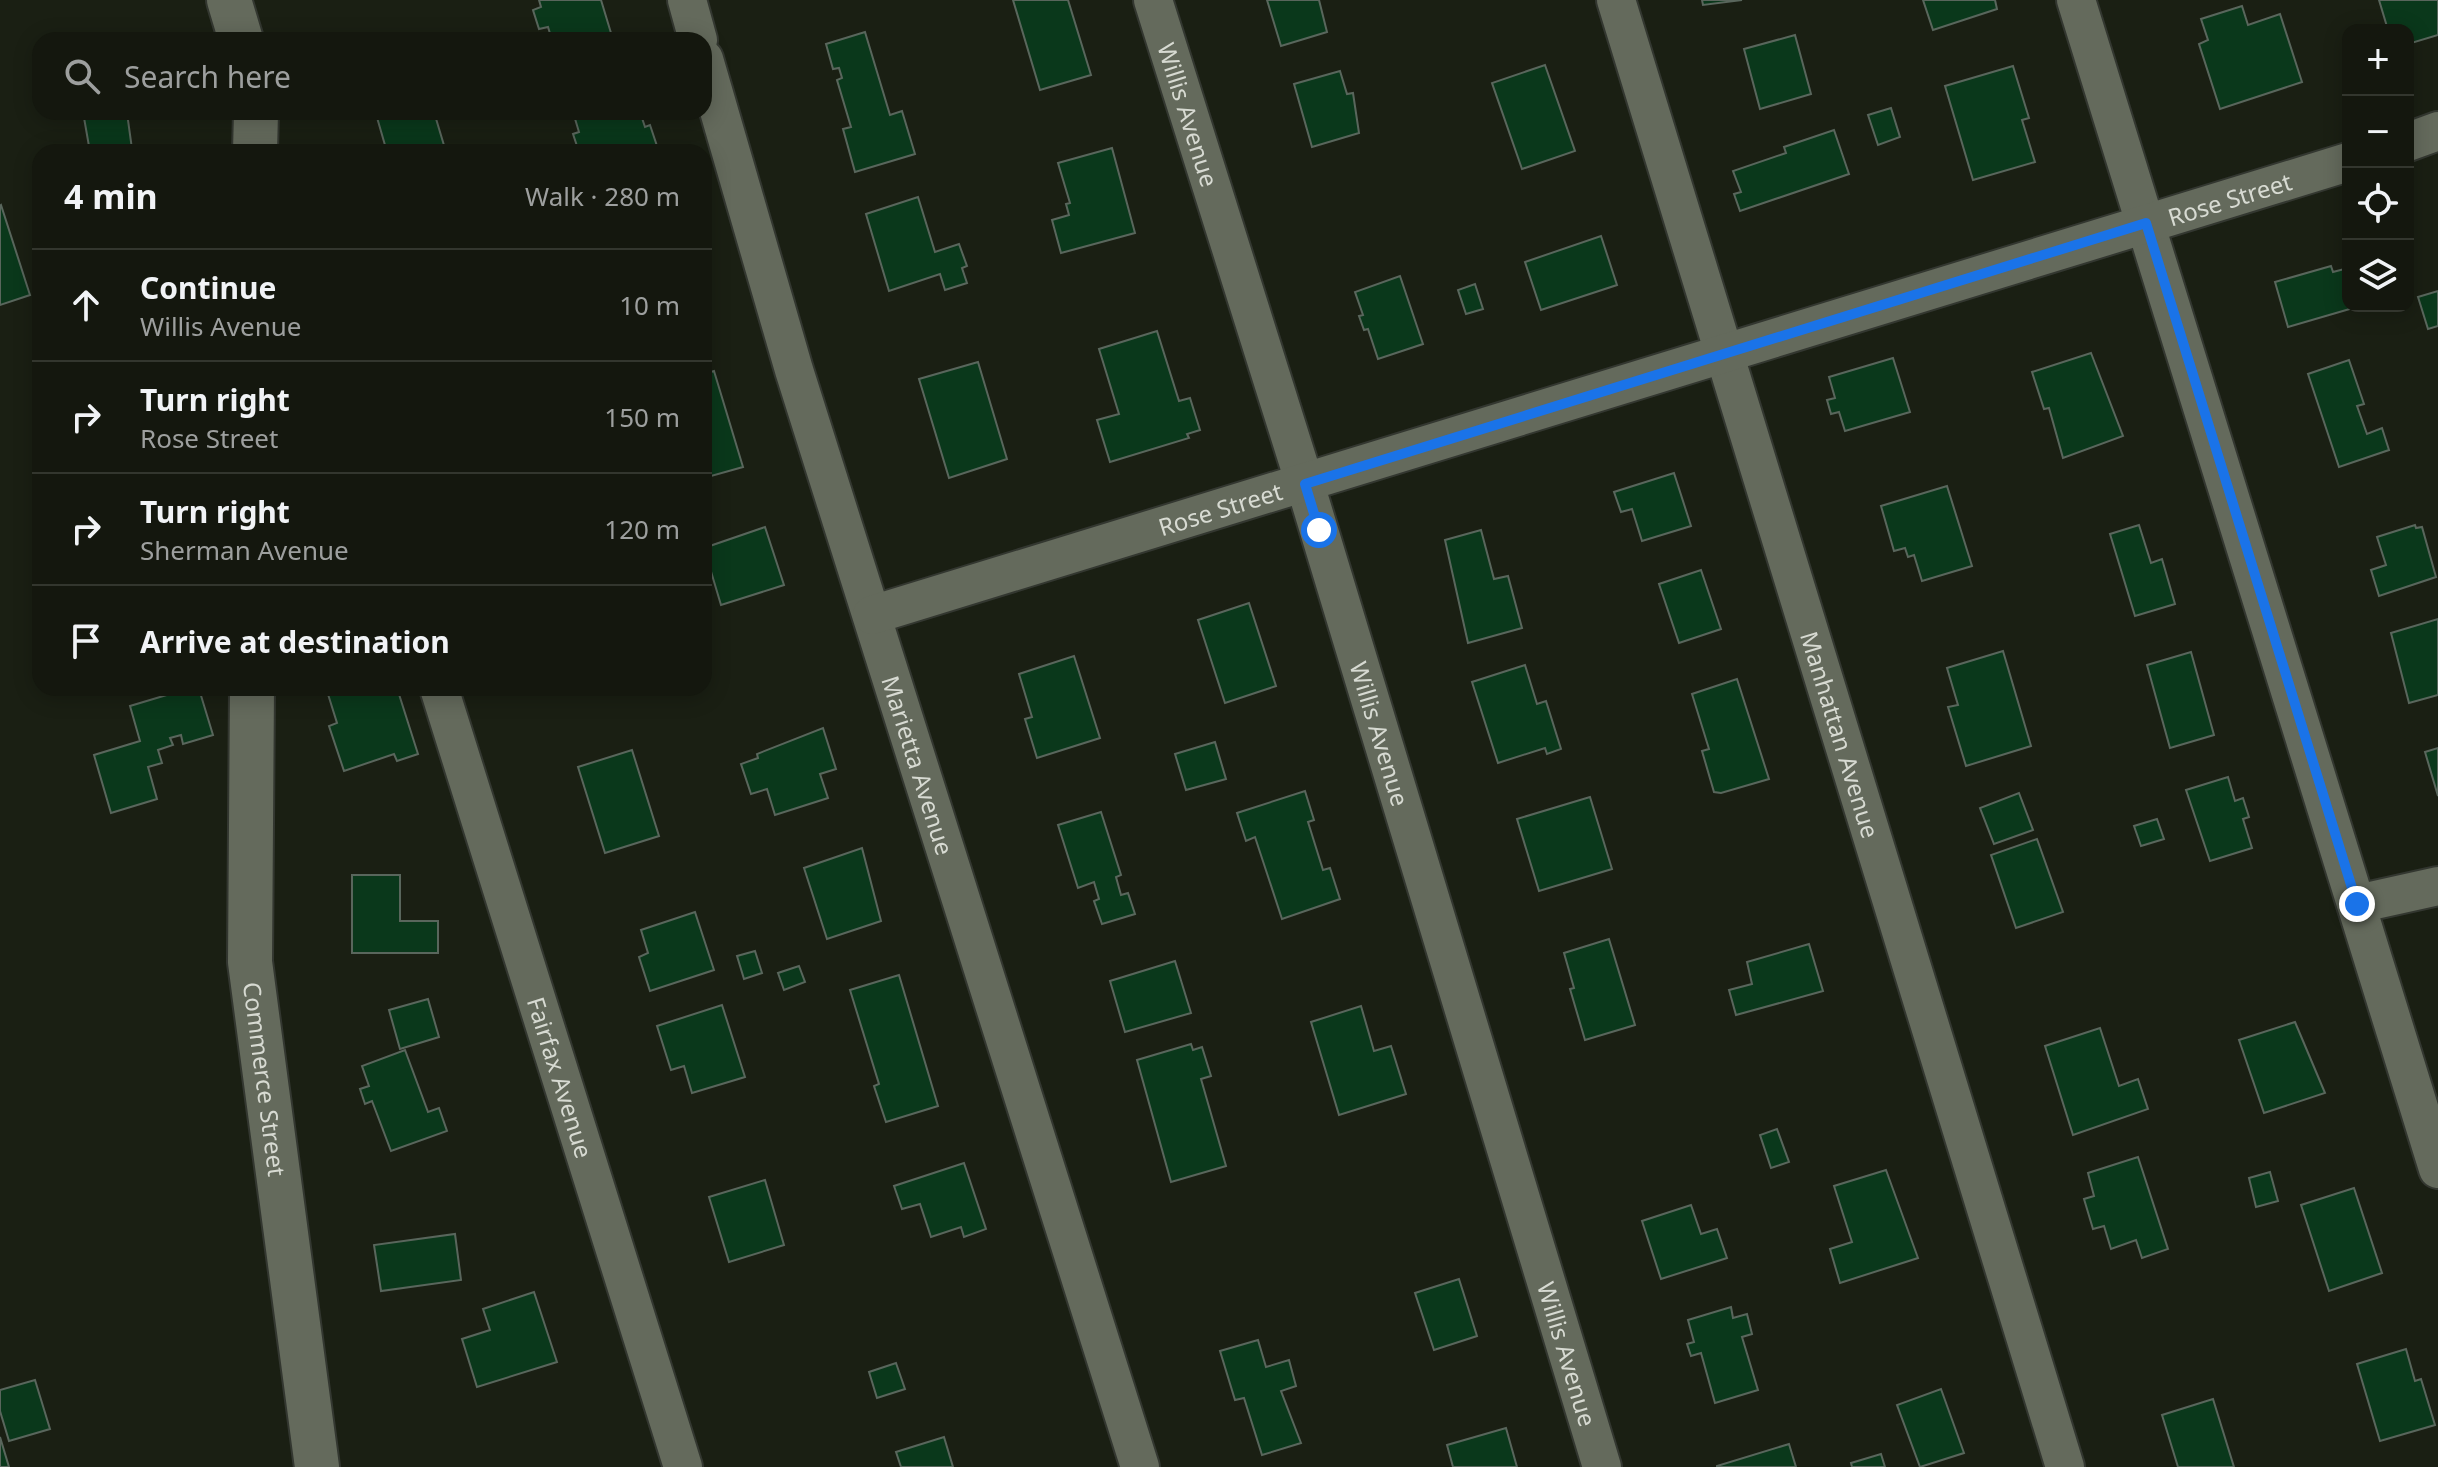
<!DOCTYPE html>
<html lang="en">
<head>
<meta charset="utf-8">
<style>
	body { margin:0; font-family:"Noto Sans",sans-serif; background:#21241c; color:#f1f3f6 }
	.controls { position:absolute; right:24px; top:24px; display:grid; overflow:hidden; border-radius:16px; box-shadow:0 4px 20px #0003 }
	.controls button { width:72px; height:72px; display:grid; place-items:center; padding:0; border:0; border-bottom:2px solid #33362e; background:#14170e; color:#f1f3f6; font:40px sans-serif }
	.stop { position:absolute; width:24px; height:24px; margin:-18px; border:6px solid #1a73e8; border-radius:50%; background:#fff }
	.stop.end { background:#1a73e8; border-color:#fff; box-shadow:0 2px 8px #0008 }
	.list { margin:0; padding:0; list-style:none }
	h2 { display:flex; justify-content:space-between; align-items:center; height:104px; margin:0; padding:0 32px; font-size:34px }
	h2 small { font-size:26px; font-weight:400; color:#9d9f9e }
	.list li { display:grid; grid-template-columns:52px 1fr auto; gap:24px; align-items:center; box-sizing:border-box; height:112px; padding:0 32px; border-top:2px solid #33362e }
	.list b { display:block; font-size:30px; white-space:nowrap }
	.list p { margin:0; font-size:26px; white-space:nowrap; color:#9d9f9e }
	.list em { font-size:26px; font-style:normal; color:#9d9f9e }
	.icon { flex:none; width:44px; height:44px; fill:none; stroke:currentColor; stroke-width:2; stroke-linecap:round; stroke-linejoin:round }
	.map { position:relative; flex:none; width:2438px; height:1467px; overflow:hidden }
	.search { position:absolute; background:#14170e; box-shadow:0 4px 20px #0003; left:32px; top:32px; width:680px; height:88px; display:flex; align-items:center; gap:20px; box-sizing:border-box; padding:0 28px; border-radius:24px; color:#9d9f9e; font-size:30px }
	.panel { position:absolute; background:#14170e; box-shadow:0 4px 20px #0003; left:32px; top:144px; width:680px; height:552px; border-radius:24px }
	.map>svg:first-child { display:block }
	.building { fill:#0a381b; stroke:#59665c; stroke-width:2 }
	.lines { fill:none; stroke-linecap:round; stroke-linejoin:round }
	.street-casing { stroke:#333730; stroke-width:42 }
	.secondary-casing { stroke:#333730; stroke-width:48 }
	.street { stroke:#646a5c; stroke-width:38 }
	.secondary { stroke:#646a5c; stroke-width:44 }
	.route { stroke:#1a73e8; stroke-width:10 }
	.labels { text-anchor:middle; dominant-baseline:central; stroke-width:8; stroke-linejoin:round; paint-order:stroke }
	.street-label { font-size:24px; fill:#d7dad2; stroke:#11150a }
</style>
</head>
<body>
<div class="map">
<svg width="2438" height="1467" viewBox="0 0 2438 1467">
	<rect width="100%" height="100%" fill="#1a1f13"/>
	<g class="building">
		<polygon points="539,0 601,0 611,33 586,40 552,40 548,27 539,29 533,10 541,7"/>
		<polygon points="1013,0 1068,0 1091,75 1040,90"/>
		<polygon points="1267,0 1319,0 1327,32 1281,46"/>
		<polygon points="1702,0 1742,0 1703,5"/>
		<polygon points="1923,0 1995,0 1997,9 1933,30"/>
		<polygon points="2379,0 2438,0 2438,35 2408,44 2408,30 2388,30"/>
		<polygon points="2242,6 2248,25 2280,14 2302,82 2220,109 2199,44 2208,40 2201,19"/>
		<polygon points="865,32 890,115 902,111 915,154 855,172 843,129 851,127 837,80 842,78 839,68 833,69 826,44"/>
		<polygon points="1795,35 1811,94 1760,109 1744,49"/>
		<polygon points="1545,65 1575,151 1522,169 1492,83"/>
		<polygon points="2013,66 2029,118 2022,120 2035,162 1973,180 1945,86"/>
		<polygon points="1340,71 1347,94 1353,93 1359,133 1312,147 1294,84"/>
		<polygon points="1891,108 1900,137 1878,145 1868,115"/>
		<polygon points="83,112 130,112 127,113 132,149 90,152"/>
		<polygon points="384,112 434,112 446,152 387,152 376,114"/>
		<polygon points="573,112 640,112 645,127 650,125 659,152 579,152 573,134 579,132"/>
		<polygon points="1834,130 1849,174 1740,211 1734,194 1741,192 1733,171 1786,153 1784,147"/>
		<polygon points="1112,148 1135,233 1061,253 1052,220 1069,215 1066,204 1070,203 1058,163"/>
		<polygon points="918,197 935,252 959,244 967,266 962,268 967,283 945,290 940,274 889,291 866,214"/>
		<polygon points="1,205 30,295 0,305 0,206"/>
		<polygon points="1601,236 1617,285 1541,310 1525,262"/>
		<polygon points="2331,266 2333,272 2348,268 2348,306 2360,306 2288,327 2275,282"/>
		<polygon points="1400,276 1423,344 1378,359 1368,329 1364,330 1359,316 1363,315 1355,292"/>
		<polygon points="1475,284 1483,309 1466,314 1458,290"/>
		<polygon points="2438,291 2438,326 2428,329 2418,297"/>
		<polygon points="1157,331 1179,401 1190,398 1200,430 1187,434 1189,438 1110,462 1097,420 1119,414 1099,349"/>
		<polygon points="2091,353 2123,436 2063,458 2049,408 2044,409 2032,372"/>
		<polygon points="1893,358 1910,412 1845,431 1839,412 1831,414 1827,400 1835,398 1829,377"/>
		<polygon points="2349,360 2364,404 2357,406 2367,434 2382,428 2389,450 2339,467 2308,374"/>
		<polygon points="978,362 1007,459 949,478 919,379"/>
		<polygon points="714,371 743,467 704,478 704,374"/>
		<polygon points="1674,473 1691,526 1642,541 1632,509 1621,512 1614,492"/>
		<polygon points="1947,486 1972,566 1922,581 1914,555 1908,557 1905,548 1894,551 1881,506"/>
		<polygon points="2139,525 2151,563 2162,559 2175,604 2135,616 2110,534"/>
		<polygon points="2415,525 2416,528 2422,527 2436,577 2379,596 2371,570 2386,565 2377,537"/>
		<polygon points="765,527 784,585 721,605 704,548"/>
		<polygon points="1481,530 1494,579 1508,576 1522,628 1468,643 1445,540"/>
		<polygon points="1701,570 1721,629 1679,643 1659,584"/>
		<polygon points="1249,603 1276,686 1225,703 1198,620"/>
		<polygon points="2438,619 2438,695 2409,703 2391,633"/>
		<polygon points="2003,651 2031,746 1966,766 1948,707 1958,705 1947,668"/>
		<polygon points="2191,652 2214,735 2170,748 2147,665"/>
		<polygon points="1074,656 1100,738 1037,758 1025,719 1032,717 1019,674"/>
		<polygon points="1525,665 1537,704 1546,701 1561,749 1547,754 1545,748 1498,763 1472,682"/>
		<polygon points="1737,679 1769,779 1721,793 1714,792 1702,751 1709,749 1692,694"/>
		<polygon points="190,688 191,692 199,689 213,735 183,744 181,735 170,738 173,745 158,750 162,763 148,767 157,799 111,813 94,755 140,741 130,706"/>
		<polygon points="336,688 374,688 375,693 397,688 418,754 397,761 394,754 344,771 329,726 337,723 327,691"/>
		<polygon points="823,728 836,769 820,774 828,798 775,815 767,789 751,794 741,764 758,758 757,754"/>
		<polygon points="1215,742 1226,779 1186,790 1175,754"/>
		<polygon points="2438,748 2438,796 2425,752"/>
		<polygon points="632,750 659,836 605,853 578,767"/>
		<polygon points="2228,777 2235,801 2243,798 2249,817 2243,819 2252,848 2210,861 2186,790"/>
		<polygon points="1305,791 1314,820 1308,822 1323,870 1330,868 1340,899 1282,919 1255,837 1246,841 1237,813"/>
		<polygon points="2019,793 2033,830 1994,844 1980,808"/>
		<polygon points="1590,797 1612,869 1539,891 1517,819"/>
		<polygon points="1101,812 1121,875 1116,877 1121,895 1128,893 1135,914 1102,924 1094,901 1099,899 1094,882 1078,888 1058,825"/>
		<polygon points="2157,819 2164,839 2141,846 2134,826"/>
		<polygon points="2037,839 2063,912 2016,928 1991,855"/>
		<polygon points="862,848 881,921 827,939 804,868"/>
		<polygon points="352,875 400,875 400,921 438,921 438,953 352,953"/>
		<polygon points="695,912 714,970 650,991 639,957 648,953 641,930"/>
		<polygon points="1609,939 1635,1025 1585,1040 1570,989 1574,988 1564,953"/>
		<polygon points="1809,944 1823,991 1736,1015 1729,990 1752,984 1747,962"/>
		<polygon points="755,951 762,973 744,979 737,956"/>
		<polygon points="1175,961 1191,1013 1125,1032 1110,981"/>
		<polygon points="799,966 805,982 784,990 778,973"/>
		<polygon points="899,975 938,1106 886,1122 874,1086 879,1084 850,990"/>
		<polygon points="428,999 439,1037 400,1049 389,1010"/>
		<polygon points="722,1005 745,1077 692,1093 684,1066 671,1070 657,1026"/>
		<polygon points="1361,1006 1374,1051 1391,1046 1406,1094 1339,1115 1311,1022"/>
		<polygon points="2295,1022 2325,1093 2264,1113 2239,1040"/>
		<polygon points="2100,1028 2119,1086 2138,1079 2148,1109 2073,1135 2045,1046"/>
		<polygon points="1191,1044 1193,1050 1202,1047 1211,1076 1201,1079 1226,1166 1171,1182 1137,1060"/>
		<polygon points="405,1050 428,1112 439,1108 447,1131 391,1151 372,1101 365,1104 360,1089 369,1086 362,1066"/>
		<polygon points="1777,1129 1789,1162 1771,1168 1760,1135"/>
		<polygon points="2138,1157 2168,1249 2142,1258 2136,1240 2111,1249 2104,1226 2093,1229 2084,1199 2094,1196 2088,1173"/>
		<polygon points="964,1163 986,1229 964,1237 961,1227 931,1237 920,1204 902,1209 894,1186"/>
		<polygon points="1886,1170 1918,1258 1840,1283 1830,1249 1852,1242 1834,1186"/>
		<polygon points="2270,1172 2278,1201 2256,1207 2249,1178"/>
		<polygon points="765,1180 784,1245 729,1262 709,1197"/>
		<polygon points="2354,1188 2382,1273 2329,1291 2301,1205"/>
		<polygon points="1691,1205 1701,1234 1717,1229 1727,1258 1661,1279 1642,1221"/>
		<polygon points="455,1234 461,1280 381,1291 374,1245"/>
		<polygon points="1459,1279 1477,1336 1434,1350 1415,1293"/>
		<polygon points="534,1292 557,1362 477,1387 462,1339 490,1330 483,1309"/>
		<polygon points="1731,1307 1733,1318 1747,1314 1752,1334 1742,1337 1758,1390 1715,1403 1701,1353 1691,1356 1687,1344 1694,1342 1688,1320"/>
		<polygon points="1258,1340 1266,1367 1289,1360 1296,1386 1281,1391 1301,1443 1262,1455 1244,1398 1235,1400 1220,1351"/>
		<polygon points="2406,1349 2415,1381 2421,1379 2435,1425 2380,1441 2357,1364"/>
		<polygon points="896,1363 905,1389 877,1398 869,1372"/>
		<polygon points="35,1380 50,1429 9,1441 0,1411 0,1390"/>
		<polygon points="1941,1389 1964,1453 1920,1467 1897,1405"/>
		<polygon points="2213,1399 2234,1467 2178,1467 2162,1415"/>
		<polygon points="1506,1428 1517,1467 1453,1467 1447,1445"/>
		<polygon points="0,1437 9,1467 0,1467"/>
		<polygon points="944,1437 953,1467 901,1467 896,1452"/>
		<polygon points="1789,1444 1796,1467 1717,1467 1717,1466"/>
		<polygon points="1881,1454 1885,1467 1852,1467 1851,1463"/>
	</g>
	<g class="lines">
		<defs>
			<g id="street">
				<polyline points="687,0 698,40"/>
				<path id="s1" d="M 1153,0 L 1305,484 L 1602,1467"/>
				<path id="s2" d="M 1616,0 L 2065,1467"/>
				<polyline points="2076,0 2438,1169"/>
				<path id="s3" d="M 704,59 L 794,370 L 1140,1467"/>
				<polyline points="2408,142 2438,131"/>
				<path id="s4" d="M 872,615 L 2348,162"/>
				<path id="s5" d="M 439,688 L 683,1467"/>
				<polyline points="2357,904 2438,886"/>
			</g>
			<g id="secondary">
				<polyline points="229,0 241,40"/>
				<polyline points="255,152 256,112"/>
				<path id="s6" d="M 252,688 L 250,962 L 317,1467"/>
			</g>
		</defs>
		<use href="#street" class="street-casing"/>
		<use href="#secondary" class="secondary-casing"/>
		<use href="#street" class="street"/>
		<use href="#secondary" class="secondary"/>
	</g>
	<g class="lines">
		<polyline class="route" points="1319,530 1305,484 2146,223 2357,904"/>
	</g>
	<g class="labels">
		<g class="street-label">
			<text stroke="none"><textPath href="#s1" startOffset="120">Willis Avenue</textPath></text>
			<text stroke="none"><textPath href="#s4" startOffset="1420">Rose Street</textPath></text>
			<text stroke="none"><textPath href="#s4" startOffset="364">Rose Street</textPath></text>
			<text stroke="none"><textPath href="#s1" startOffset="768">Willis Avenue</textPath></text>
			<text stroke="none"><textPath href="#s2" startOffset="768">Manhattan Avenue</textPath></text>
			<text stroke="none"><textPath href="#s3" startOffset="738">Marietta Avenue</textPath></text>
			<text stroke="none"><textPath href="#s5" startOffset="408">Fairfax Avenue</textPath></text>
			<text stroke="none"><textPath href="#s6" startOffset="392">Commerce Street</textPath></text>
			<text stroke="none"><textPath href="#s1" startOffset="1416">Willis Avenue</textPath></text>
		</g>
	</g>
</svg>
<div class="controls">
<button>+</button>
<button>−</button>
<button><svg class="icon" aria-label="locate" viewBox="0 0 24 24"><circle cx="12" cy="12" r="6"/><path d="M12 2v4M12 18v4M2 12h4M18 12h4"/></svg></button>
<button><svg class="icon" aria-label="layers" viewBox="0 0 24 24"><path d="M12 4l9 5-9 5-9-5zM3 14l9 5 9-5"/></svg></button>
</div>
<div class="stop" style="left:1319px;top:530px"></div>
<div class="stop end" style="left:2357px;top:904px"></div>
<div class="search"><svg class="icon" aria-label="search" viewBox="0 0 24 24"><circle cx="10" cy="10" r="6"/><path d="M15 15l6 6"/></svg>Search here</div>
<section class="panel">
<h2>4 min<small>Walk · 280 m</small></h2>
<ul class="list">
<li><svg class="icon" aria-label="ahead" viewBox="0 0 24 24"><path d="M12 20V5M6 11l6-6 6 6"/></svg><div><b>Continue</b><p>Willis Avenue</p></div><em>10 m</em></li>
<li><svg class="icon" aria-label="right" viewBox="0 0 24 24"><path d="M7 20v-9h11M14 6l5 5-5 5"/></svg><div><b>Turn right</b><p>Rose Street</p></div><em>150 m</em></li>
<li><svg class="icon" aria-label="right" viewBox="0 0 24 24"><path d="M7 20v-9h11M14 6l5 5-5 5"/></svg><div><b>Turn right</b><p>Sherman Avenue</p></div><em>120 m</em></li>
<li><svg class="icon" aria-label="arrive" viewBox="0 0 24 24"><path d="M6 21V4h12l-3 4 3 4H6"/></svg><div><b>Arrive at destination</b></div></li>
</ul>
</section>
</div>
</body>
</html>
